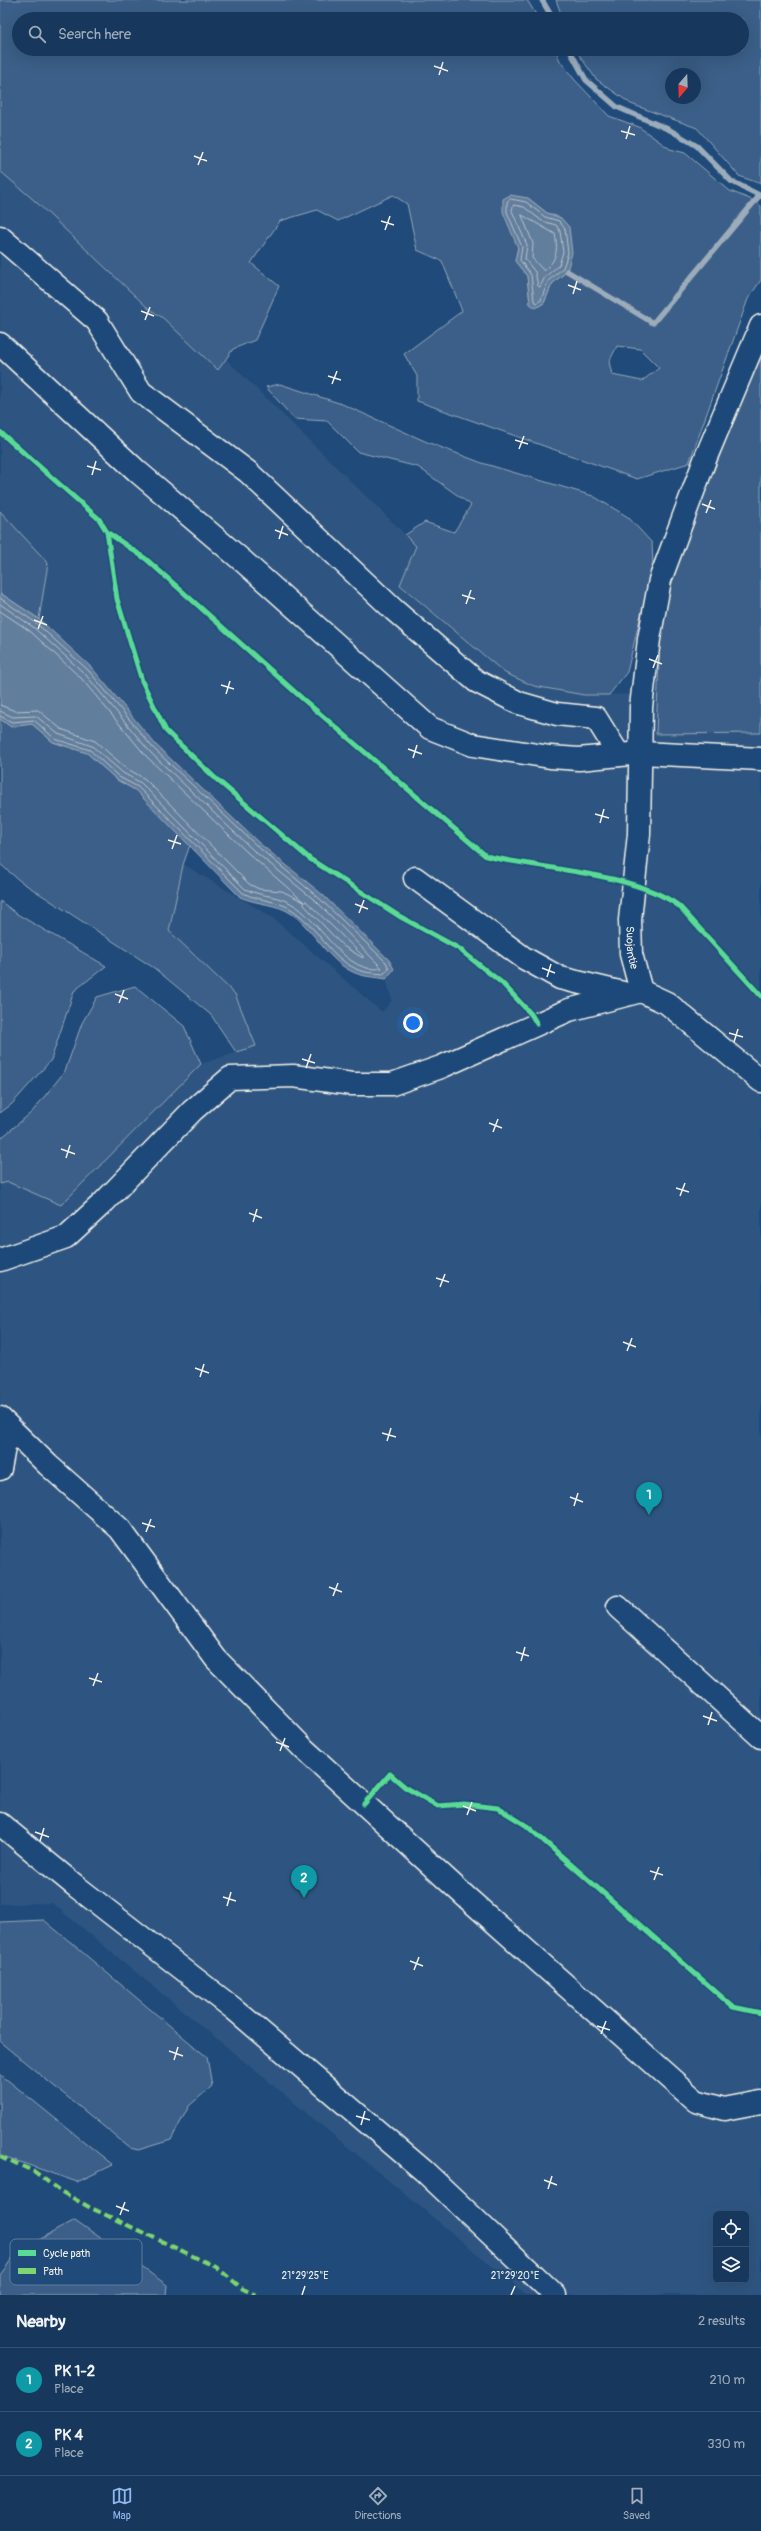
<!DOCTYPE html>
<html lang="en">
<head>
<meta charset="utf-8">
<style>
	body { margin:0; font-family:Pangolin,sans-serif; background:#244365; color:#f1f3f6 }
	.controls { position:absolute; right:12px; bottom:12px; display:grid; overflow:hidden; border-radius:6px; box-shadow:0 4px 16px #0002 }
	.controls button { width:36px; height:36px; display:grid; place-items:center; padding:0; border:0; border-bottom:1px solid #365272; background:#17385c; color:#f1f3f6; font:20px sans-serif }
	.compass { position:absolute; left:665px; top:68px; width:36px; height:36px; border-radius:50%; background:#17385c; box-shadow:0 4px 16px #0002; rotate:199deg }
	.you { position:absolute; left:413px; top:1023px; width:14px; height:14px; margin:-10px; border:3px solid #fff; border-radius:50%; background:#1a73e8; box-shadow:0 0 0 6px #1a73e833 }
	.badge { display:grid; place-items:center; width:26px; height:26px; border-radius:50%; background:#90b9f0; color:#fff; font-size:13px; font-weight:700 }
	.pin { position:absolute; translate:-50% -33px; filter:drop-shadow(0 1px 2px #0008) }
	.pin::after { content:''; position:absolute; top:21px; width:14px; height:12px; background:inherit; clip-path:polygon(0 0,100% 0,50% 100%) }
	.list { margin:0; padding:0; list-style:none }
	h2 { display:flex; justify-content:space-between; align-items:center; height:52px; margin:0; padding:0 16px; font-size:17px }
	h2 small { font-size:13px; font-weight:400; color:#9eacbb }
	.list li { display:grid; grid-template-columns:26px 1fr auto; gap:12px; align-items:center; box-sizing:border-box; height:64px; padding:0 16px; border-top:1px solid #365272 }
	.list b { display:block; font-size:15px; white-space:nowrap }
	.list p { margin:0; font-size:13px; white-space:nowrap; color:#9eacbb }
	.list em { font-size:13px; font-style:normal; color:#9eacbb }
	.icon { flex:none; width:22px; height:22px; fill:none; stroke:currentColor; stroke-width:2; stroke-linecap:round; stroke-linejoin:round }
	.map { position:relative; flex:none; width:761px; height:2295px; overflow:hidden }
	.search { position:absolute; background:#17385c; box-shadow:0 4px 16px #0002; left:12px; right:12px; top:12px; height:44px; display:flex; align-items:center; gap:10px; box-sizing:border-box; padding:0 14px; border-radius:22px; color:#9eacbb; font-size:15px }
	.sheet { height:180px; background:#17385c }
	nav { display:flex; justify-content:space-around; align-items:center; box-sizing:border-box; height:56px; border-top:1px solid #365272; background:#17385c; font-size:11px; color:#9eacbb }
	nav a { display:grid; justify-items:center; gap:2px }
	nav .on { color:#90b9f0 }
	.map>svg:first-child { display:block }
	.built { fill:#2d5581; fill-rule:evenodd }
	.green { fill:#3a5f88; stroke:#97a8b8; fill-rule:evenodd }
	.water { fill:#627e9d; stroke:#9cacbb }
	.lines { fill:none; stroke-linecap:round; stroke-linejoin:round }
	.shore { stroke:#bac3ca; stroke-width:1 }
	.stream { stroke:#9cacbb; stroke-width:5.5 }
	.minor-casing { stroke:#f4f1e8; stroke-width:25 }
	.minor { stroke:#1f4a7a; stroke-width:22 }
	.quiet { stroke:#7fd670; stroke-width:4; stroke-dasharray:8 4; stroke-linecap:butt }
	.cycleway-casing { stroke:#1f4a7a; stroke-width:8 }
	.cycleway { stroke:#5adb95; stroke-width:5 }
	.ticks { fill:none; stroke:#f4f1e8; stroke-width:1.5 }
	.labels { text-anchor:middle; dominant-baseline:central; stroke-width:4; stroke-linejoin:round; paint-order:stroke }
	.street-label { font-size:11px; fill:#f4f1e8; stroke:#1f4a7a }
	.key { fill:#1f4a7a; stroke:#5f7c9b; stroke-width:1 }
	.key-label { font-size:11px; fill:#f4f1e8 }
	.ticks-label { font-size:10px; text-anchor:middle; fill:#f4f1e8; stroke:#1f4a7a; stroke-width:4; stroke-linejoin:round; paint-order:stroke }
</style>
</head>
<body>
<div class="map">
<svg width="761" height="2295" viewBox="0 0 761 2295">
	<rect width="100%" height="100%" fill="#1f4a7a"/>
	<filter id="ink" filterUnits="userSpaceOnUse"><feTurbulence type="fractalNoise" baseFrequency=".025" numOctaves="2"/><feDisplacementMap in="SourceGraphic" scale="8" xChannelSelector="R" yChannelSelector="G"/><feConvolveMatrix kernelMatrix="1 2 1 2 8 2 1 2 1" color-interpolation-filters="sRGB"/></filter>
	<g filter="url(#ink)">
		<path class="built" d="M 0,171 L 35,201 L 148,308 L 163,318 L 218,369 L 226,359 L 416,545 L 400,586 L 505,673 L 534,686 L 584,695 L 657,694 L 656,733 L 761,733 L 761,2295 L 527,2295 L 52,1903 L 0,1904 L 0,1184 L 8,1182 L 61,1205 L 201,1064 L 256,1046 L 235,994 L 169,931 L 183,864 L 273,918 L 382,1012 L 392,1000 L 386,979 L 394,969 L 389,960 L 323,895 L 259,843 L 156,745 L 92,668 L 39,619 L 48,563 L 0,511 ZM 716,2214 L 746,2214 L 746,2280 L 716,2280 Z"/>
		<g class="green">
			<path d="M 0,0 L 527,0 L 539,19 L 19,19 L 19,49 L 555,49 L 560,61 L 574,79 L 609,116 L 639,127 L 670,149 L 685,153 L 730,191 L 755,201 L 761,206 L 761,280 L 748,299 L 689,463 L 637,479 L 417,401 L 417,376 L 404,354 L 462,311 L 442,261 L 417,250 L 407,204 L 393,195 L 338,221 L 317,210 L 280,221 L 251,263 L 279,286 L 255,340 L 233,349 L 218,370 L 163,318 L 148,308 L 35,201 L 0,171 ZM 528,198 L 547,213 L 561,218 L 567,271 L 552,284 L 544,303 L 530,303 L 527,276 L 515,261 ZM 617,346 L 640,349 L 659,368 L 642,381 L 612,375 L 609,362 Z"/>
			<path d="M 556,0 L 761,0 L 761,184 L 739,176 L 697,128 L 631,104 L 596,79 L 575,49 L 742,49 L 742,19 L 563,19 ZM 671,74 L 695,74 L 695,98 L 671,98 Z"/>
			<polygon points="761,355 761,733 656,734 660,636 677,560"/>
			<polygon points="280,384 342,404 427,442 482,463 593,496 628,517 652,543 653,565 627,672 609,695 584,695 534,686 505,673 400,585 416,546 405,535 425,522 454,532 471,505 418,467 358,452 327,421 294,419 266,387"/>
			<polygon points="0,511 48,563 39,619 0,593"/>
			<polygon points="0,719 11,726 32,724 53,742 87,753 117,780 135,790 190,845 183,865 169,931 235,994 256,1046 236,1052 211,1015 154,968 20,881 0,864"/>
			<polygon points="0,901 17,914 106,966 74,991 51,1060 12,1104 0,1113"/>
			<polygon points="135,986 184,1026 201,1064 61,1205 8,1182 0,1184 0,1139 32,1112 65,1071 82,1023 97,997"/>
			<polygon points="44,1920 207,2057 212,2086 189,2106 171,2140 138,2150 130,2148 0,2042 0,1922"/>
			<polygon points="0,2074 113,2165 77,2182 0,2155"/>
			<polygon points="75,2220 167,2285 166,2295 0,2295 0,2275 17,2252"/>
		</g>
		<g class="water">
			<polygon points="510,195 528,198 547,213 561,218 569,227 572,253 567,271 552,284 544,303 536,308 530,304 527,276 515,261 518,248 503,212 503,199"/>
			<path d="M 0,593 L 39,619 L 92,668 L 156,745 L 259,843 L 323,895 L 389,960 L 394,969 L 386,979 C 376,977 364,977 355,973 C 328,962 315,931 292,914 C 276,903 258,905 240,897 L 135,790 L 117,780 L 87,753 L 53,742 L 32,724 L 11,727 L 0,719 Z"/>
		</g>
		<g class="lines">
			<g class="shore">
				<polygon points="511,199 526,202 545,217 559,221 565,229 568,253 563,268 548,281 541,300 537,303 534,301 531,275 520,260 522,247 507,212 507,202"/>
				<polygon points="514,205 524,207 542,221 556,225 560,231 563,252 559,265 545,277 540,287 538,286 535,272 525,259 527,245 512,211"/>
				<path d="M 522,215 L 555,234 C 558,250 557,260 544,271 L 532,258 L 533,244 Z"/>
				<path d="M 0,598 L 36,623 L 89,671 L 153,748 L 257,846 L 320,899 L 386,962 L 389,969 L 383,974 C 375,973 364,973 356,969 C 330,957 317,927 294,911 C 277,899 261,902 243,893 L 138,787 L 119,777 L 90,750 L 55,739 L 34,720 L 12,722 L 0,716"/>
				<path d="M 0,604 L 33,627 L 85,674 L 150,752 L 253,850 L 317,902 L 382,968 C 348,977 320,923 297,907 C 278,894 265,898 245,889 L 141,783 L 123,773 L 92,746 L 58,734 L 36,716 L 13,717 L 0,711"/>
				<polyline points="0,611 30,631 81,678 146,756 249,854 304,902 282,891 259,889 249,884 145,779 126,768 95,741 61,729 38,710 15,711 0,705"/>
				<polygon points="306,901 363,956 363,958 343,946 304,905"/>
			</g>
			<g class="stream">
				<polyline points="542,0 553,19"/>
				<polyline points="569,49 586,80 617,107 670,130 697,146 731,181 761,196"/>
				<polyline points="567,271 653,323 760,195"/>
			</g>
			<defs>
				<g id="minor">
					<polyline points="0,237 97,321 141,392 248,472 394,610 476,681 519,703 557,714 596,718 619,755"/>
					<path id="s1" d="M 761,326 L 706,457 L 660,580 L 649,639 L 641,707 L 639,834 L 630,920 L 631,954 L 641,991 L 667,1003 L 761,1081"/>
					<polyline points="0,344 138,472 244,562 430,728 473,745 550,757 579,759 641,753 761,759"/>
					<polyline points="415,878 524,958 560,978 623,993"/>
					<polyline points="0,1260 66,1237 104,1202 192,1111 230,1078 293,1076 352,1084 392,1084 441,1067 569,1010 641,991"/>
					<polyline points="0,1418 48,1465 120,1529 216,1659 304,1749 465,1896 696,2101 724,2109 761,2102"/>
					<polyline points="0,1469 8,1426"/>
					<polyline points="618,1607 761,1737"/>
					<polyline points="0,1824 77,1887 234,2009 424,2171 555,2295"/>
				</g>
			</defs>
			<use href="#minor" class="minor-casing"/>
			<use href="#minor" class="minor"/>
			<polyline class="quiet" points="0,2156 35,2172 60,2191 89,2207 216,2267 243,2289 256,2295"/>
			<defs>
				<g id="cycleway">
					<path d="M 0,432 L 99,519 L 107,532 L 146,559 L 304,700 L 486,856 C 540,869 635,873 679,906 L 761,996"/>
					<polyline points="107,532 117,599 142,681 166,731 215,778 310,859 399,916 458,948 502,983 531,1014 537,1024"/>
					<polyline points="364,1804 390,1774 405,1787 438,1806 464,1804 498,1808 527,1826 733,2007 761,2013"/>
				</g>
			</defs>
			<use href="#cycleway" class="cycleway-casing"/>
			<use href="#cycleway" class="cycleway"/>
		</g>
	</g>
	<path class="ticks" d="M 434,66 L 448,71M 439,75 L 443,62M 621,131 L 635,135M 626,139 L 630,126M 194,156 L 207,161M 198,165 L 203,152M 381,221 L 394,225M 385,230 L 390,216M 568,285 L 581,290M 573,294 L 577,281M 141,311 L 154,316M 145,320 L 150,307M 328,376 L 341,380M 332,384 L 337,371M 515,440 L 528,444M 519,449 L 524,436M 87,466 L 101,470M 92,475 L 96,461M 702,504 L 715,509M 706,513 L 711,500M 275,530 L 288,535M 279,539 L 283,526M 462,595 L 475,599M 466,604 L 471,590M 34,620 L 47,625M 38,629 L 43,616M 649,659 L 662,664M 653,668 L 658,655M 221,685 L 234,689M 226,694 L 230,681M 408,749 L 422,754M 413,758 L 417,745M 595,814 L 609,818M 600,823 L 604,809M 168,840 L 181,844M 172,849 L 177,835M 355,904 L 368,909M 359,913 L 364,900M 542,968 L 555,973M 547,977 L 551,964M 115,994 L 128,999M 119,1003 L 124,990M 729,1033 L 743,1037M 734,1042 L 738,1029M 302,1059 L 315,1063M 306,1068 L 311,1054M 489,1123 L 502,1128M 493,1132 L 498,1119M 61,1149 L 75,1154M 66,1158 L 70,1145M 676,1188 L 689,1192M 680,1196 L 685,1183M 249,1213 L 262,1218M 253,1222 L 257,1209M 436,1278 L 449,1282M 440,1287 L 445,1274M 623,1342 L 636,1347M 627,1351 L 632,1338M 195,1368 L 209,1373M 200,1377 L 204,1364M 382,1433 L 396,1437M 387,1441 L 391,1428M 570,1497 L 583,1502M 574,1506 L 578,1493M 142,1523 L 155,1527M 146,1532 L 151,1519M 329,1587 L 342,1592M 333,1596 L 338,1583M 516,1652 L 529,1656M 521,1661 L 525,1647M 89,1678 L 102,1682M 93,1686 L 98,1673M 703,1716 L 717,1721M 708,1725 L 712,1712M 276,1742 L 289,1747M 280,1751 L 285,1738M 463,1806 L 476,1811M 467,1815 L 472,1802M 35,1832 L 49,1837M 40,1841 L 44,1828M 650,1871 L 663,1875M 654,1880 L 659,1867M 223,1897 L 236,1901M 227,1906 L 231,1892M 410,1961 L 423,1966M 414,1970 L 419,1957M 597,2026 L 610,2030M 601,2034 L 606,2021M 169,2051 L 183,2056M 174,2060 L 178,2047M 356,2116 L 370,2120M 361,2125 L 365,2111M 544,2180 L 557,2185M 548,2189 L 552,2176M 116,2206 L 129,2211M 120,2215 L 125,2202M 302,2295 L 305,2286M 511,2295 L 515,2286"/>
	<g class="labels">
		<g class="street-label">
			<text stroke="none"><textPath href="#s1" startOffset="643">Suojantie</textPath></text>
		</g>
	</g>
	<rect x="10" y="2239" width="132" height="46" rx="6" class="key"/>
	<rect x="18" y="2250" width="18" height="6" fill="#5adb95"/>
	<rect x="18" y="2268" width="18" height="6" fill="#7fd670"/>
	<g class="key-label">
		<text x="43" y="2257">Cycle path</text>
		<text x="43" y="2275">Path</text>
	</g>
	<g class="ticks-label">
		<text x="305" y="2279">21°29'25"E</text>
		<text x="515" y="2279">21°29'20"E</text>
	</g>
</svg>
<div class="controls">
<button><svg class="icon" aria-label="locate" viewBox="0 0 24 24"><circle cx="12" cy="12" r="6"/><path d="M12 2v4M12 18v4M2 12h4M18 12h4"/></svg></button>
<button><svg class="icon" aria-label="layers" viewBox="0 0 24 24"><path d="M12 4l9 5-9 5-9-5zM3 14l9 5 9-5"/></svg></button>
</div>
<svg class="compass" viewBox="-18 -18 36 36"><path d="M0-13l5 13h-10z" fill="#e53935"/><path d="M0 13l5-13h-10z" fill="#9eacbb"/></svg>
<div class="you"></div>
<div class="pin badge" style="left:649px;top:1515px;background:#0f9aa8">1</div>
<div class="pin badge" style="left:304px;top:1898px;background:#0f9aa8">2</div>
<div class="search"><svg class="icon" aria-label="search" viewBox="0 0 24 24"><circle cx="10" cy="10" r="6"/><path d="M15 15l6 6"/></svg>Search here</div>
</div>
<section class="sheet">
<h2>Nearby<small>2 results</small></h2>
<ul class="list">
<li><span class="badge" style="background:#0f9aa8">1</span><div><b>PK 1-2</b><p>Place</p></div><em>210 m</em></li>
<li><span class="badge" style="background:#0f9aa8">2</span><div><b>PK 4</b><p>Place</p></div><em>330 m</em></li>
</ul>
</section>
<nav>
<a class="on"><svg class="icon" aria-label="map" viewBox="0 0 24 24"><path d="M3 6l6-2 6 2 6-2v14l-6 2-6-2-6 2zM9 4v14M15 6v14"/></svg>Map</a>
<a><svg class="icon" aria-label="directions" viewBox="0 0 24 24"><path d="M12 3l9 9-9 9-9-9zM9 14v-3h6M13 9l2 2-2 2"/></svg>Directions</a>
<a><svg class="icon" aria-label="saved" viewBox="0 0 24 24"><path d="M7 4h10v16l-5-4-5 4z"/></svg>Saved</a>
</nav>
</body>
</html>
